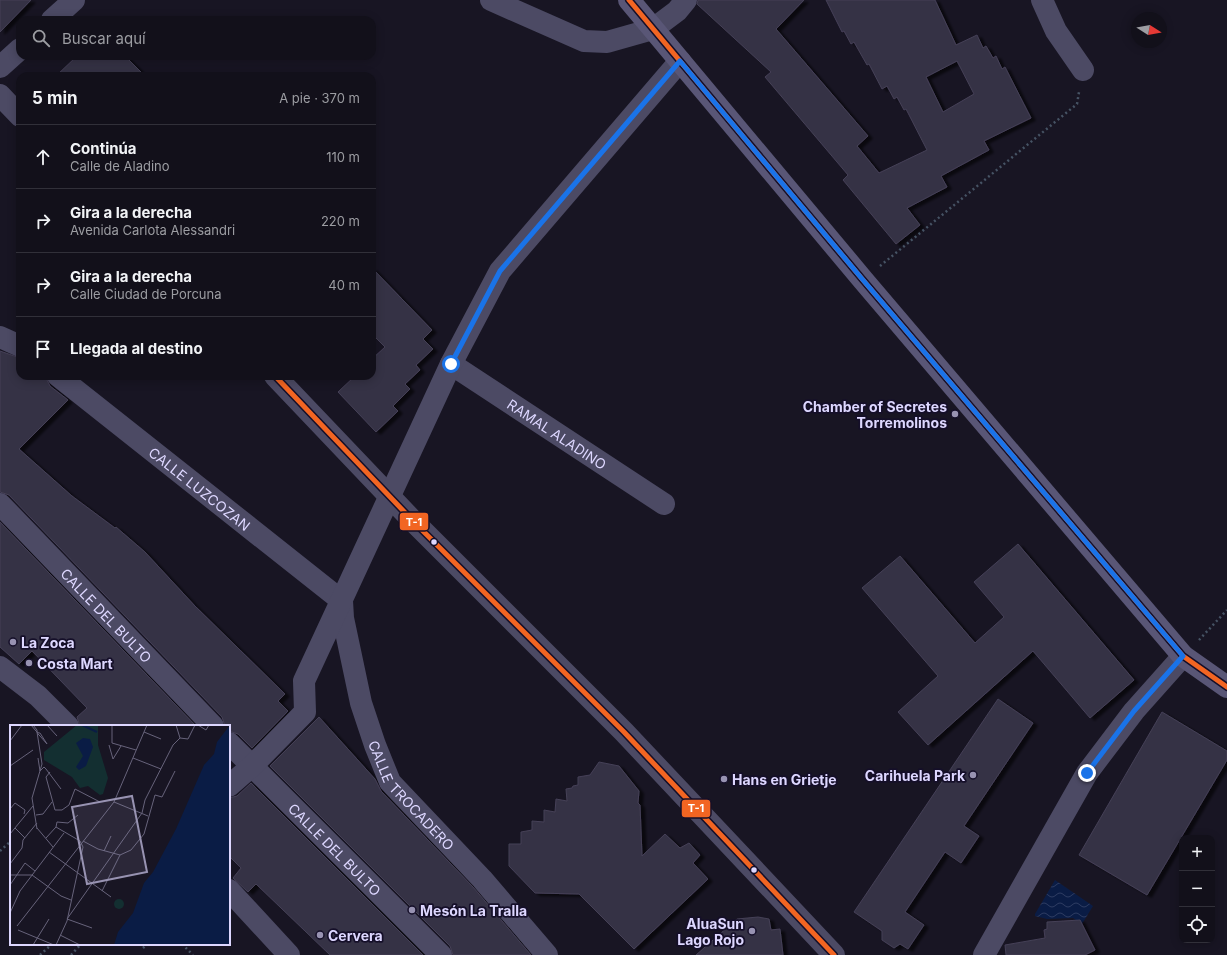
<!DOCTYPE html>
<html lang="es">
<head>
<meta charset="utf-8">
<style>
	body { margin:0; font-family:Inter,sans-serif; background:#1f1e27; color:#f1f3f6 }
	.controls { position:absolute; right:12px; bottom:12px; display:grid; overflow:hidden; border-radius:8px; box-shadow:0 2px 10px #0003 }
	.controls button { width:36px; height:36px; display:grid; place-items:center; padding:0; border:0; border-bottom:1px solid #313039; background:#12101a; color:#f1f3f6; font:20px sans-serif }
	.compass { position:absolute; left:1131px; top:12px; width:36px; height:36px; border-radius:50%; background:#12101a; box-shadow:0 2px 10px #0003; rotate:101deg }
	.stop { position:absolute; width:12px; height:12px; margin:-9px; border:3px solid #1a73e8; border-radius:50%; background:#fff }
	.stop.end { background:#1a73e8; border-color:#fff; box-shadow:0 1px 4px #0008 }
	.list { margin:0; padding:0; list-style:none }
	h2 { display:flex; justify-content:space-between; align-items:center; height:52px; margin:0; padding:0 16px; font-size:17px }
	h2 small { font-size:13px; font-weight:400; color:#9c9da2 }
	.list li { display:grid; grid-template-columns:26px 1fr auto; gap:12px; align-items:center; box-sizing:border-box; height:64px; padding:0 16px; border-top:1px solid #313039 }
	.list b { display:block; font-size:15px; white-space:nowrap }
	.list p { margin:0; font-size:13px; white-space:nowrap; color:#9c9da2 }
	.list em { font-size:13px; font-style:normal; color:#9c9da2 }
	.icon { flex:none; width:22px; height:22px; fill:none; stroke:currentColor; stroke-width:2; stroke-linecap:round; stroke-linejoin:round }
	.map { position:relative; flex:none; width:1227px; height:955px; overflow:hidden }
	.search { position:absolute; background:#12101a; box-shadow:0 2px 10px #0003; left:16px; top:16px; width:360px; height:44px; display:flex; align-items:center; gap:10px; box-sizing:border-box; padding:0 14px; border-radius:12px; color:#9c9da2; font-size:15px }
	.panel { position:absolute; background:#12101a; box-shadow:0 2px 10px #0003; left:16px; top:72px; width:360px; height:308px; border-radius:12px }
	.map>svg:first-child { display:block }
	.water { fill:url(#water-waves) }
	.building { fill:#363345; stroke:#454057; fill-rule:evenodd; filter:url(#shadow) }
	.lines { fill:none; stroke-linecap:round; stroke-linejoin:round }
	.path { stroke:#465364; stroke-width:2.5; stroke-dasharray:2 3; stroke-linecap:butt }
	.street { stroke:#4c4a64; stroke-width:22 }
	.secondary { stroke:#595676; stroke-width:22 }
	.bus-1-casing { stroke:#150f29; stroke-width:8 }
	.bus-1 { stroke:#f26522; stroke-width:5 }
	.route { stroke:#1a73e8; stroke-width:5 }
	.poi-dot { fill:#9893b2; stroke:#150f29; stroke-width:1.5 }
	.bus-dot { fill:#ddd7ff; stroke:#150f29; stroke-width:1.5 }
	.labels { text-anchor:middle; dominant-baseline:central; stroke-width:3.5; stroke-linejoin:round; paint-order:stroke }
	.poi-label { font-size:14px; font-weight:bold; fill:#ddd7ff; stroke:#150f29; text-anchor:start }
	.street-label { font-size:14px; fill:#ddd7ff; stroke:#150f29 }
	.inset-river { fill:none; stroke:#0a1c45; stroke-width:2 }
	.inset-road { fill:none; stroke:#67637b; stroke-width:1 }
	.view { fill:#9893b2; fill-opacity:0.15; stroke:#9893b2; stroke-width:2 }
	.inset-edge { fill:none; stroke:#ddd7ff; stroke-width:2 }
	.line-badge { stroke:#150f29; stroke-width:1.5 }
	.badge-label { font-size:11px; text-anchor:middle; font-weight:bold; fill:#fff }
</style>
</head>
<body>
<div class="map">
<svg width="1227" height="955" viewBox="0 0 1227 955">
	<defs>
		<pattern id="water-waves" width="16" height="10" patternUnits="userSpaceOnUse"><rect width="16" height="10" fill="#0a1c45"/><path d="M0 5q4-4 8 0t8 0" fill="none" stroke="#2d3c61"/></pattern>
		<filter id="shadow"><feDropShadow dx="4.5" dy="2.5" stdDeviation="1" flood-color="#0009"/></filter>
	</defs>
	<rect width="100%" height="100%" fill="#181523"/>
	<polygon class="water" points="1055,880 1093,906 1082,924 1073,918 1047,919 1035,916 1035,914"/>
	<g class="building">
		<polygon points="0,0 31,0 0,32"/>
		<path d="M 698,0 L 804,0 L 776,29 L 868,136 L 857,146 L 879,173 L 927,150 L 906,109 L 904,110 L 897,97 L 894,99 L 887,86 L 882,89 L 869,64 L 867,65 L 854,42 L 851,44 L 844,31 L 842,32 L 826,0 L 935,0 L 956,45 L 977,35 L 983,48 L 986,46 L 993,58 L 996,56 L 1002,69 L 1005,67 L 1031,118 L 984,141 L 989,150 L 941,176 L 947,187 L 907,208 L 920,225 L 896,244 L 843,180 L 848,175 L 765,77 L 771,72 L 697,4 ZM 957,61 L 974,94 L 943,112 L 926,77 Z"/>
		<polygon points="77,56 125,56 145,76 56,76"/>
		<polygon points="372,268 432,330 423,339 433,349 416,365 420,370 405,384 410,389 393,406 398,411 376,432 338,392 355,376 372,376 372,359 385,347 372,334"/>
		<polygon points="0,351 20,358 20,376 45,376 50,386 68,400 19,449 72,496 115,528 116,527 145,552 195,606 285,694 278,701 288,711 252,748 238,734 229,731 229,726 225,726 222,717 9,495 0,492"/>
		<polygon points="0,522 196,726 80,726 77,717 87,708 32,651 19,664 0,647"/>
		<polygon points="1018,544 1134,680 1090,718 1033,651 928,745 898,712 938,676 862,588 900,556 975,643 1004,617 974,582"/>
		<polygon points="998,699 1033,723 964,826 979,836 961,863 945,852 905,912 924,925 908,949 900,944 894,948 882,940 882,931 854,912"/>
		<polygon points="1162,712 1227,751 1227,760 1147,895 1079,855"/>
		<polygon points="319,717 375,779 381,791 473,887 531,955 453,955 450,946 270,766"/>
		<polygon points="599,762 619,766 639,791 638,803 640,805 642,856 665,834 680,848 689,843 700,855 693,863 708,879 634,949 579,894 535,893 509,866 509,844 521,844 521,832 532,830 532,821 544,822 544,810 555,812 556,799 567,801 566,789 572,788 573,786 578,785 578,777 590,775"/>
		<polygon points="251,783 423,955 330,955 256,884 248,892 233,878 241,868 229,856 229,798 237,796"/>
		<polygon points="758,917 769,919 771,930 780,929 783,955 696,955 737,919"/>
		<polygon points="1080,920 1095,950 1085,955 1006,955 1005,945 1045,938 1044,930 1047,929 1047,922"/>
	</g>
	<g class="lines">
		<g class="path">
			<polyline points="880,266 1077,104 1079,92"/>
			<polyline points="1199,640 1227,610"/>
			<polyline points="0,851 11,841"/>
			<polyline points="182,944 193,955"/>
			<polyline points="143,948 147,944"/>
			<polyline points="40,955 52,944"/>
			<polyline points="71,955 81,944"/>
		</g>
		<g class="street">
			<polyline points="491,0 584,41 607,42 653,29 677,11 686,0"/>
			<polyline points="1042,0 1056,31 1083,70"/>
			<polyline points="52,20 74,0"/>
			<polyline points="0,67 20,49"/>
			<polyline points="0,95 20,116"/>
			<polyline points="0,337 20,346"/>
			<path id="s1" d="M 451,364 L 664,504"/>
			<path id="s2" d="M 58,376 L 342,601"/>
			<polyline points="275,376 413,521 624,732 834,955"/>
			<path id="s3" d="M 0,504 L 213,726"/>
			<path id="s4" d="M 342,601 L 343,618 L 361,703 L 375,745 L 390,782 L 482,879 L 547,955"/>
			<polyline points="0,667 38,696 68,726"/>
			<path id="s5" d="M 229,743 L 441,955"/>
			<polyline points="229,786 252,766 305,712 304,681 451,364 500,271 680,61"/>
			<polyline points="229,890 289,955"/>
			<polyline points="984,955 1087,773 1134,711 1183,656"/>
		</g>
		<polyline class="secondary" points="629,0 863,280 1183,656 1227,687"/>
		<defs>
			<g id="bus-1">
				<polyline points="629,0 863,280 1183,656 1227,687"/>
				<polyline points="275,376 413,521 624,732 834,955"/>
			</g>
		</defs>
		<use href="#bus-1" class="bus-1-casing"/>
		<use href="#bus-1" class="bus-1"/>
	</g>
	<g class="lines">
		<polyline class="route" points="451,364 500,271 680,61 863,280 1183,656 1134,711 1087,773"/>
	</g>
	<g class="poi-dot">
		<circle cx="955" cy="414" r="4"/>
		<circle cx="13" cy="642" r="4"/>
		<circle cx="29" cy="663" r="4"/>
		<circle cx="973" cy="775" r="4"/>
		<circle cx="724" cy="779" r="4"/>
		<circle cx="412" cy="910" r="4"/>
		<circle cx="752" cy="931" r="4"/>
		<circle cx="320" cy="935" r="4"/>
	</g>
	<g class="bus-dot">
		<circle cx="434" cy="542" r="3.5"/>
		<circle cx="754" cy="870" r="3.5"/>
	</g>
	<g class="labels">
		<g class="poi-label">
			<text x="947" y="406" text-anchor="end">Chamber of Secretes<tspan x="947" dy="16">Torremolinos</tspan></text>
			<text x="21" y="642">La Zoca</text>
			<text x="37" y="663">Costa Mart</text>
			<text x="965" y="775" text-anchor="end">Carihuela Park</text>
			<text x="732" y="779">Hans en Grietje</text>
			<text x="420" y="910">Mesón La Tralla</text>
			<text x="744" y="923" text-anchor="end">AluaSun<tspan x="744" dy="16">Lago Rojo</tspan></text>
			<text x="328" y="935">Cervera</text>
		</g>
		<g class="street-label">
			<text stroke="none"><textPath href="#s1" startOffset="127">RAMAL ALADINO</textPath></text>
			<text stroke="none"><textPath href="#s2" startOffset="181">CALLE LUZCOZAN</textPath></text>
			<text stroke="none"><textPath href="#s3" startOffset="154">CALLE DEL BULTO</textPath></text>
			<text stroke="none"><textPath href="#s4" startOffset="211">CALLE TROCADERO</textPath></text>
			<text stroke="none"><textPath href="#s5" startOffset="150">CALLE DEL BULTO</textPath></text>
		</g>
	</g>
	<g transform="translate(10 725)">
		<rect width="220" height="220" fill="#181523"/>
		<path d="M104 179a5 5 0 1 1 10 0a5 5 0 1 1-10 0Z" fill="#132f31"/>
		<path d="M 67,0 L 88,0 L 88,20 L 98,53 L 93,69 L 90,70 L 78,61 L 70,63 L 62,52 L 34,35 L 34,27 Z" fill="#132f31"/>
		<path d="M 220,0 L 220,220 L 104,220 L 108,207 L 123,188 L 134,158 L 143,147 L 166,104 L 194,40 L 204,29 L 207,17 ZM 73,13 L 80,14 L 83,22 L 76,41 L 69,45 L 66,42 L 73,31 L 66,18 Z" fill="#0a1c45"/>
		<path class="inset-river" d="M 72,0 L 87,7"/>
		<path class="inset-road" d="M 21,0 L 26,6 L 27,7 L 29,8 L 30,8 L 37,19 L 30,11 L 28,9 L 27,7 L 27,5 L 23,0M 37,0 L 47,11M 102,0 L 102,18 L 126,25M 166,0 L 170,13M 188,0 L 196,5 L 199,0M 134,7 L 151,14M 170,13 L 178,14 L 185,0M 0,16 L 12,0M 99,20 L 103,34 L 111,21M 28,33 L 30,46M 123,33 L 151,44M 0,41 L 23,25M 30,46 L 34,42 L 36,44 L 51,64M 40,47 L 36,52 L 45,85 L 52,85 L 59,80 L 65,64 L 90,77M 104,77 L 138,91M 0,84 L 5,78 L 15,85 L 14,89M 26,90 L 33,89 L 42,77M 46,102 L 47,97 L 58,98 L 68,90M 5,103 L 15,113M 27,103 L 43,122M 27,104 L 22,73 L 32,39 L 27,7M 0,109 L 23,81M 36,113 L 46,102M 73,116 L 88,124 L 110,130M 94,126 L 101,111M 39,127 L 101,172M 110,130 L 121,125 L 134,109 L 145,70 L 152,72 L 165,46M 0,139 L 12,123 L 13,115 L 27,98M 0,150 L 22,150 L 51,171 L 61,175M 0,160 L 15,138 L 25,146M 92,166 L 110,130M 0,188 L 10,166 L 54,108M 57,194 L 132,88 L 135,75 L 163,20 L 170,13M 57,194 L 82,203M 7,201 L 104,77 L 137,0M 8,205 L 44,220M 50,210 L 70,220M 23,220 L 39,194M 46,220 L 57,196 L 73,122 L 70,116 L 46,102"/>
		<path class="view" d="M 122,71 L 137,147 L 77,159 L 62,82 Z"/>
		<rect width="220" height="220" class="inset-edge"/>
	</g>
	<g class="line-badge">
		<rect x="399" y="512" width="30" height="19" rx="4" fill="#f26522"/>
		<rect x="681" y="799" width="30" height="19" rx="4" fill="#f26522"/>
	</g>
	<g class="badge-label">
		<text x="414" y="526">T-1</text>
		<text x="696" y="812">T-1</text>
	</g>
</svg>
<div class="controls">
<button>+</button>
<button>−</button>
<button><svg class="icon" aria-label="locate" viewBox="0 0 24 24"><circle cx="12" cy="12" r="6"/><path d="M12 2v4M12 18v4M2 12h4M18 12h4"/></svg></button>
</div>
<svg class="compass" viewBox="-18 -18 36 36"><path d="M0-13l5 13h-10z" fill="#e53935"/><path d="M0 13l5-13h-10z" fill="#9c9da2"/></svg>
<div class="stop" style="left:451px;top:364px"></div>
<div class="stop end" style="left:1087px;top:773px"></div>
<div class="search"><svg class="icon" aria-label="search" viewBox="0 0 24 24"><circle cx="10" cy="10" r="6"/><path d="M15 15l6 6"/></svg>Buscar aquí</div>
<section class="panel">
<h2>5 min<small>A pie · 370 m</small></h2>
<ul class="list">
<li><svg class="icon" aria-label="ahead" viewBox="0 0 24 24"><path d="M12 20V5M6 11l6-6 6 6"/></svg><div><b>Continúa</b><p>Calle de Aladino</p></div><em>110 m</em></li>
<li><svg class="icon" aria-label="right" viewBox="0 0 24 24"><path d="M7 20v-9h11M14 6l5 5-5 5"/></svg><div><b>Gira a la derecha</b><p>Avenida Carlota Alessandri</p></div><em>220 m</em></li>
<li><svg class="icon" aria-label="right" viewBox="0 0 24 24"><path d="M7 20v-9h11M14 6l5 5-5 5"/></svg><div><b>Gira a la derecha</b><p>Calle Ciudad de Porcuna</p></div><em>40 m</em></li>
<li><svg class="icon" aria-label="arrive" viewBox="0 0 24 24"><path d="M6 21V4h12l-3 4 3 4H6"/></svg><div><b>Llegada al destino</b></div></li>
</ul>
</section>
</div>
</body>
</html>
